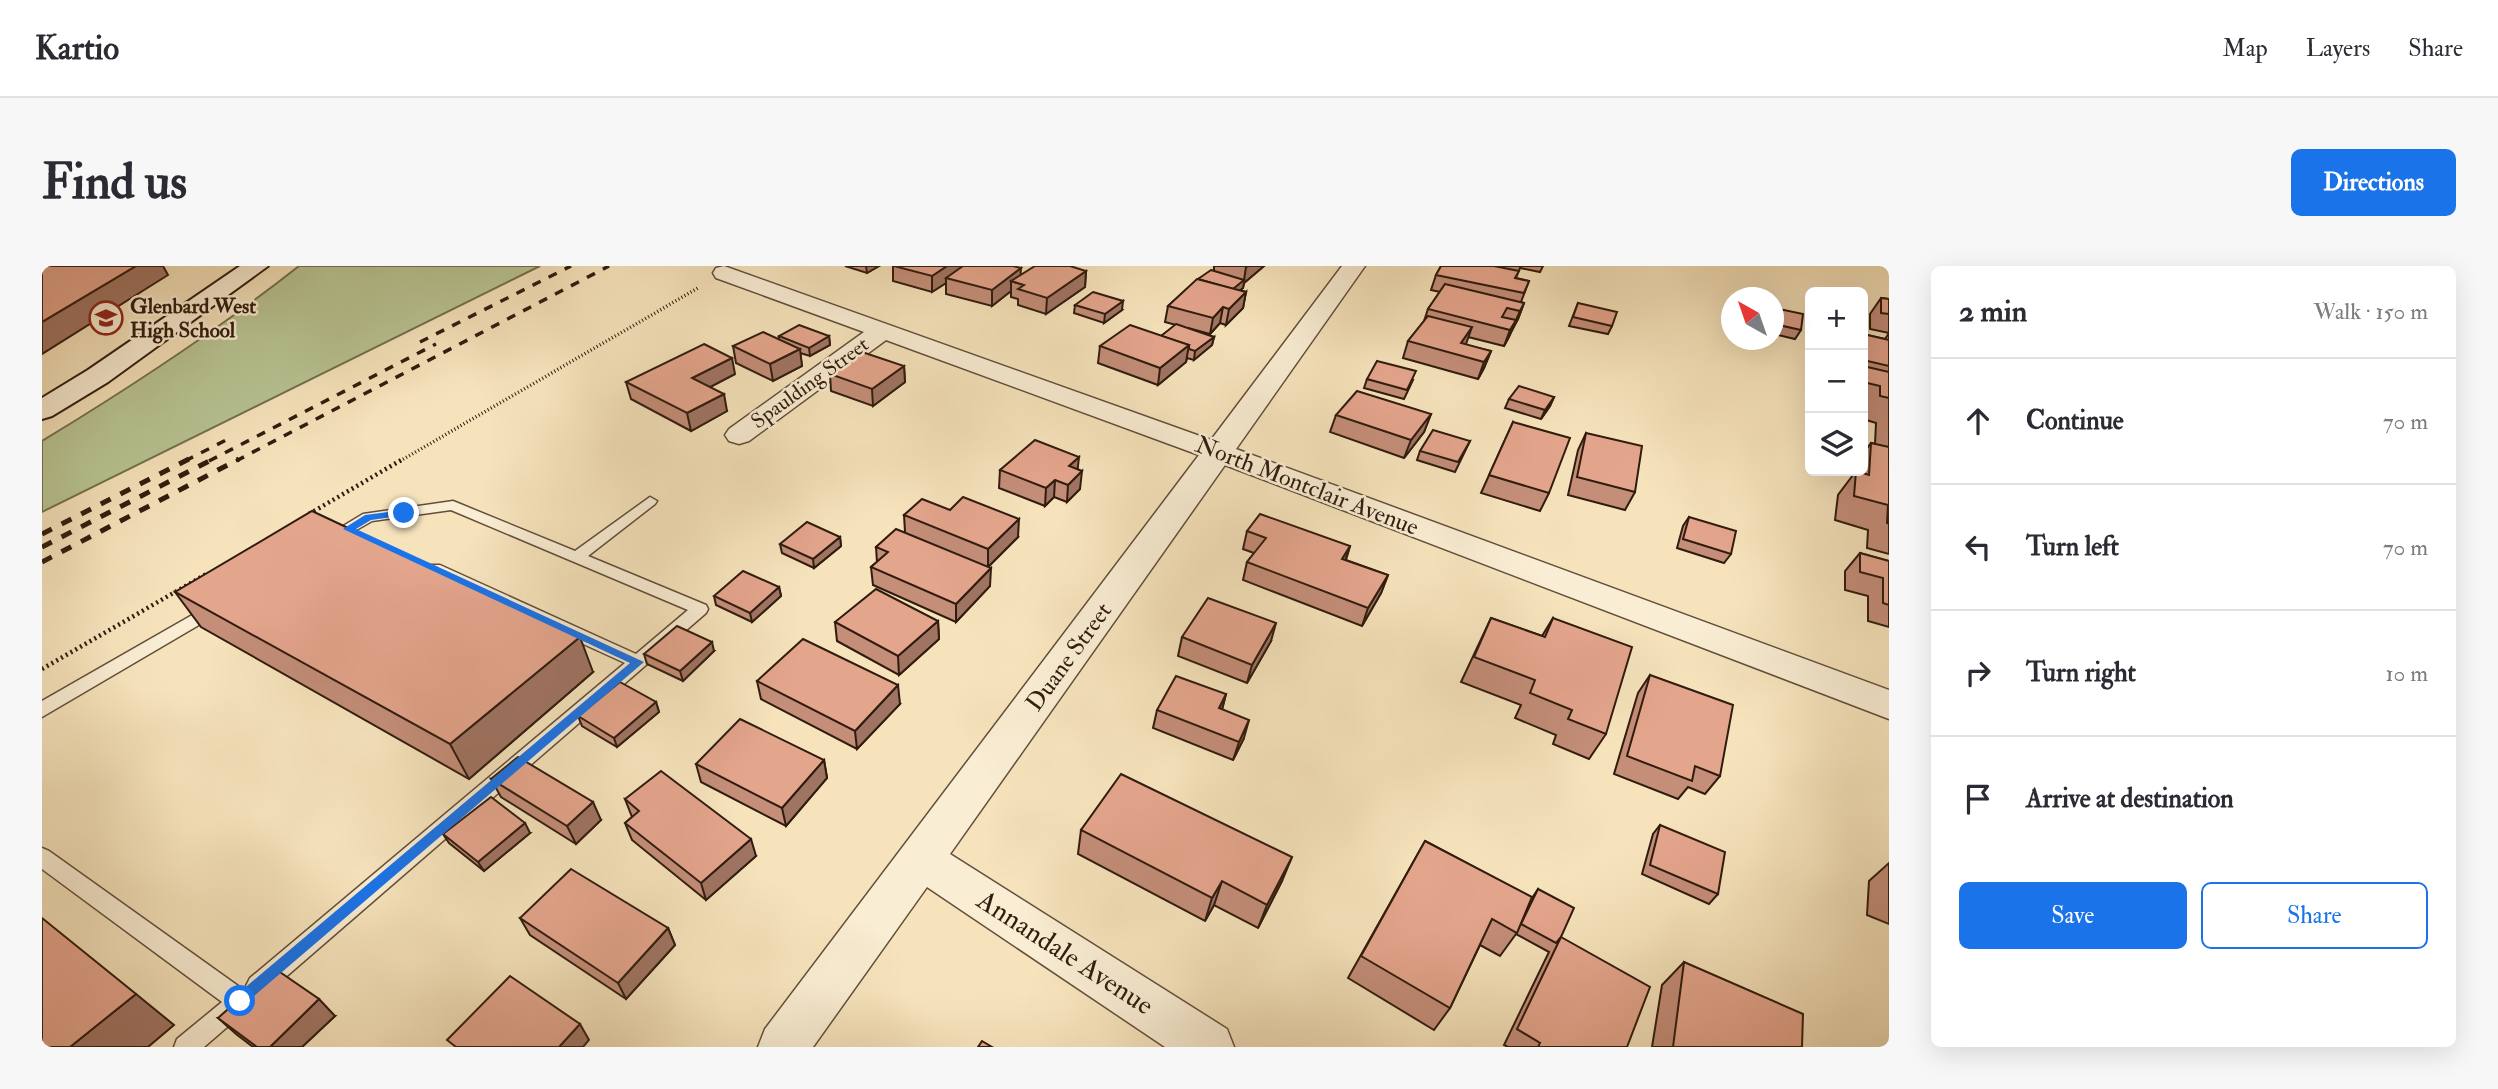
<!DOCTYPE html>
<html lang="en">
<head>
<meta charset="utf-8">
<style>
	body { margin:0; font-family:"IM FELL Double Pica",serif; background:#f7f7f7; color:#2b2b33 }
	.controls { position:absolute; right:21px; top:21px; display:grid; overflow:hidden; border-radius:10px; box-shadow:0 7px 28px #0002 }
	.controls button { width:63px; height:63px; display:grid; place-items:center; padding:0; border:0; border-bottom:2px solid #e1e1e2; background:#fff; color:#2b2b33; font:35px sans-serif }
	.compass { position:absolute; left:1679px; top:21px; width:63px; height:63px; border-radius:50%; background:#fff; box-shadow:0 7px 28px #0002; rotate:320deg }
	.stop { position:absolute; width:21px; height:21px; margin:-16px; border:5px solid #1a73e8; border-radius:50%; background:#fff }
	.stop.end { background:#1a73e8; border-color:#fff; box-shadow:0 2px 7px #0008 }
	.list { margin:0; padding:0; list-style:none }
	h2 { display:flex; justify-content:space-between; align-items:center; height:91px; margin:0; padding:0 28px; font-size:30px }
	h2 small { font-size:23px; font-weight:400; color:#7c7c81 }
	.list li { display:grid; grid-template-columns:46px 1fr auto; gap:21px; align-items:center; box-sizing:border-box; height:126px; padding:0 28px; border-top:2px solid #e1e1e2 }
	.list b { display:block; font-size:26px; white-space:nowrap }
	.list em { font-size:23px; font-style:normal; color:#7c7c81 }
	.actions { display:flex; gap:14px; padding:21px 28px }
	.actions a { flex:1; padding:16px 0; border:2px solid #1a73e8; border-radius:10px; text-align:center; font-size:24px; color:#1a73e8 }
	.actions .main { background:#1a73e8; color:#fff }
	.icon { flex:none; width:38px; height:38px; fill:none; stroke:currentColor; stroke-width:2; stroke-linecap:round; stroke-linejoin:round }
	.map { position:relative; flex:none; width:1847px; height:781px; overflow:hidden; border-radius:10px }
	header { display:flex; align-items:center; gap:42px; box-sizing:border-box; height:98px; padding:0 35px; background:#fff; border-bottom:2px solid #e1e1e2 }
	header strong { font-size:33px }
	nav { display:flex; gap:38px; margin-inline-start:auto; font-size:24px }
	.intro { display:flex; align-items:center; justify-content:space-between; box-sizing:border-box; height:168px; padding:0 42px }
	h1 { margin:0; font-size:49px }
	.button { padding:18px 32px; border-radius:10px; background:#1a73e8; color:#fff; font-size:24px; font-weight:700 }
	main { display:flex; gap:42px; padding:0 42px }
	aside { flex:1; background:#fff; border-radius:10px; box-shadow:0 7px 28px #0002 }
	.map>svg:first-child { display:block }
	.green { fill:#b8c493; stroke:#747050; stroke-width:2 }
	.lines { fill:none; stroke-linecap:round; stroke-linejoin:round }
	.lane-casing { stroke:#624e3a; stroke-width:3 }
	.street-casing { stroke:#624e3a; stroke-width:3 }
	.secondary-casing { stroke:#301c0e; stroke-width:4 }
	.path-far1 { stroke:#301c0e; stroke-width:3.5; stroke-dasharray:1 2.5; stroke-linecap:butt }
	.path { stroke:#301c0e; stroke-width:4.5; stroke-dasharray:2 3.5; stroke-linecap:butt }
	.lane { fill:#f9edd3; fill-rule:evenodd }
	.street { fill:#f9edd3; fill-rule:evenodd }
	.secondary { fill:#f9edd3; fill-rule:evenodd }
	.rail-far1 { stroke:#301c0e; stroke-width:3.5; stroke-dasharray:9 9; stroke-linecap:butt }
	.rail { stroke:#301c0e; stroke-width:5; stroke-dasharray:11 11; stroke-linecap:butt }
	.wall { fill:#c48e79; stroke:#301c0e; stroke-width:2 }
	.shaded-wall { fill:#a07463; stroke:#301c0e; stroke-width:2 }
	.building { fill:#e4a58d; stroke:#301c0e; stroke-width:2 }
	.route { fill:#1a73e8 }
	.labels { text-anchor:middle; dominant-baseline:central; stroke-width:5; stroke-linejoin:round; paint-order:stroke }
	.far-poi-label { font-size:21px; font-weight:bold; fill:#301c0e; stroke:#f9edd3; text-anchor:start }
	.far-street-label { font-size:21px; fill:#301c0e; stroke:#f9edd3 }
	.street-label { font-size:24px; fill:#301c0e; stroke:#f9edd3 }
	.near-street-label { font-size:28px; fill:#301c0e; stroke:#f9edd3 }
</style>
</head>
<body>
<header>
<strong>Kartio</strong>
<nav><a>Map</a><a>Layers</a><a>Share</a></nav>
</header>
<div class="intro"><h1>Find us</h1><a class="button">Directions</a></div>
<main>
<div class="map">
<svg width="1847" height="781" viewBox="0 0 1847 781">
	<rect width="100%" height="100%" fill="#f6e3bc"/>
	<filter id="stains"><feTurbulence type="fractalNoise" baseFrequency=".00286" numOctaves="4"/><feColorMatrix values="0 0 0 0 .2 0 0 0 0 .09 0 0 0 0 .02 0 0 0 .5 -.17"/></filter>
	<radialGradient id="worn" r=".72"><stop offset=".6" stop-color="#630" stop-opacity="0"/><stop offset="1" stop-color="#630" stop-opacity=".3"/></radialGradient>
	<path class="green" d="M 257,0 L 498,0 L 0,246 L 0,175 C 89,121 176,64 257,0 Z"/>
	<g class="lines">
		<defs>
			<g id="lane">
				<polygon points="608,231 615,235 613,238 546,290 664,339 666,343 664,347 224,728 216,731 208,728 204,720 208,712 583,397 386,307 384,303 386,299 398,299 594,388 646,344 409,244 330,255 288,279 280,274 283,271 321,248 411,235 533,285"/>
				<polygon points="173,336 181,342 179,346 0,451 0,435"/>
				<polygon points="0,582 7,585 206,727 210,735 206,743 162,781 132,781 135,773 180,736 0,603"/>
			</g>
			<polygon id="street" points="682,0 1169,174 1300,0 1323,0 1194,183 1847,424 1847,453 1183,199 908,588 1185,763 1192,781 1123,781 885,621 771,781 716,781 723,763 1157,189 844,74 707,175 697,178 687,175 683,169 687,163 822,66 674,12 671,7 674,2"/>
			<polygon id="secondary" points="198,0 226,0 66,116 10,150 0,153 0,132 46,104"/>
		</defs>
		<use href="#lane" class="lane-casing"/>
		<use href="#street" class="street-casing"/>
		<use href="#secondary" class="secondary-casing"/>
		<polyline class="path-far1" points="358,195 656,22"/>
		<g class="path">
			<polyline points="267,248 361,193"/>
			<polyline points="0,403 166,307"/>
		</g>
		<use href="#lane" class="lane"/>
		<use href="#street" class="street"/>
		<use href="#secondary" class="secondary"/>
		<g class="rail-far1">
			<polyline points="378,76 529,0"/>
			<polyline points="143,195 190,171"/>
			<polyline points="167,195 394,78"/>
			<polyline points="194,195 567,0"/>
		</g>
		<g class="rail">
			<polyline points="0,268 147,193"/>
			<polyline points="0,281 171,193"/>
			<polyline points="0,296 197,193"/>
		</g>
	</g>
	<g class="wall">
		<polygon points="803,0 837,0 825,7"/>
		<polygon points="851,0 919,0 919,2 978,9 1044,5 1043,21 1004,48 976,39 976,33 969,31 969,25 950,40 904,28 904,17 890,26 851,15"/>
		<polygon points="1172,0 1222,0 1202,17 1201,22 1198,24 1204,26 1201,42 1184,59 1178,57 1168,68 1146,62 1172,71 1170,79 1152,94 1145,92 1144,96 1116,119 1056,97 1058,80 1119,70 1134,59 1123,56 1126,40 1156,13 1172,4"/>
		<polygon points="1399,0 1501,0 1498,6 1478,2 1474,12 1487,15 1479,36 1482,37 1476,53 1462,80 1426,71 1423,79 1449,85 1442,102 1436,113 1361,92 1366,75 1382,55 1386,43 1398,26 1389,24 1394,9"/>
		<polygon points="1839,32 1847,33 1847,67 1828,63 1828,48"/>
		<polygon points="1536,37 1570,60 1566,68 1527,60"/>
		<polygon points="1033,39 1080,44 1062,57 1032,47"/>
		<polygon points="1732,42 1759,64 1753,73 1732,68"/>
		<polygon points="1847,67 1847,288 1825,282 1826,264 1793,254 1796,229 1811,209 1811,205 1821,205 1821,188 1829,177 1833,178 1834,157 1821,153 1821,68 1843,73"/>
		<polygon points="737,70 787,70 788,79 768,90 758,87 760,100 731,115 694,97 691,80 737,73"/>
		<polygon points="862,100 863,116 831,140 789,125 788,108"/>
		<polygon points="693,108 668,121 685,145 649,165 589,133 584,116"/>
		<polygon points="1325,113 1371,114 1362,133 1322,122"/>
		<polygon points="1512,131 1508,140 1499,153 1463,142 1467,133"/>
		<polygon points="1389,148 1382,166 1362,192 1288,166 1294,149"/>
		<polygon points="1471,156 1507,227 1498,245 1439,227"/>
		<polygon points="1544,167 1593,226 1583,244 1526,229 1536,184"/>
		<polygon points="1428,175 1413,206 1375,194 1378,185"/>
		<polygon points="1036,203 1038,223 1025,236 1012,231 1003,240 957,222 958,204"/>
		<polygon points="862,249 976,271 946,301 948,320 914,356 831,319 829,301 835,296 834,281 863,266"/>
		<polygon points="1647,251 1689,288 1682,297 1635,282 1641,260"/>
		<polygon points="1205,265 1308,280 1304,294 1346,309 1339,327 1320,360 1201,314 1205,296 1212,287 1201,283"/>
		<polygon points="798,271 799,280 772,302 740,287 738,278"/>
		<polygon points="1818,287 1847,295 1847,361 1826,355 1826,330 1803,324 1803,305"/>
		<polygon points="737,321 739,330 710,356 674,339 672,330"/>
		<polygon points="133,326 551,406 427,513 159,361"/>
		<polygon points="1449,352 1500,370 1511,352 1564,468 1547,493 1511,478 1514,469 1473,452 1479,439 1419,416"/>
		<polygon points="896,355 897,373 857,409 795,375 793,356"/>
		<polygon points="1140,371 1229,375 1205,417 1136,390"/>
		<polygon points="672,385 641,415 605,398 602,388"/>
		<polygon points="1608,409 1678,510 1663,528 1646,521 1636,533 1572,508 1596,427"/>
		<polygon points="715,415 858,438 815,483 719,433"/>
		<polygon points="1184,428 1180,444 1202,472 1191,494 1111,462 1115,444"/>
		<polygon points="614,436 617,446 575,481 540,460 536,450"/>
		<polygon points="782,494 785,512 744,560 659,516 654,498"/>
		<polygon points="449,513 559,554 534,578 459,531"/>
		<polygon points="583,533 714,590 664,634 590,574 583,557 590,551"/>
		<polygon points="1618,559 1676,628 1667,638 1600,608 1611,568"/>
		<polygon points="1039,564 1240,615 1216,662 1172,639 1163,655 1036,588"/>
		<polygon points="488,567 442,605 407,577 401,568"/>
		<polygon points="1383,575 1490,632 1496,623 1519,671 1585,781 1466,781 1462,779 1507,686 1474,668 1458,690 1438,679 1408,742 1392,764 1306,712"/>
		<polygon points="1847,597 1847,658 1825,649 1827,615"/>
		<polygon points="478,652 626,662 633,679 584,733 488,669"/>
		<polygon points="1642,696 1760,781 1610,781 1620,719"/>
		<polygon points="293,750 260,781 211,781 194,768 176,752"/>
	</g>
	<g class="shaded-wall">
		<polygon points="94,0 121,0 126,9 0,88 0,56"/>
		<polygon points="824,0 837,0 825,7"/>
		<polygon points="905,0 919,0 919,7 904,12 904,17 890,26 890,10"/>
		<polygon points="1206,0 1222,0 1202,17 1201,22 1184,35 1186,26 1202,14 1204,1"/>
		<polygon points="979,2 978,18 969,15 969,25 950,40 950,24"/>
		<polygon points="1044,5 1043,21 1004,48 1005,32"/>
		<polygon points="1204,26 1201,42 1184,59 1187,43"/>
		<polygon points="1081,35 1080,44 1062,57 1063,48"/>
		<polygon points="1482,37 1476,53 1471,61 1478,45"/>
		<polygon points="1181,41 1178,57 1168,68 1171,52"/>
		<polygon points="1474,54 1467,71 1462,80 1468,64"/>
		<polygon points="1430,61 1424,78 1416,89 1419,77"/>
		<polygon points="787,70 788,79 768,90 767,82"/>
		<polygon points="1172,71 1170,79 1152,94 1153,85"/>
		<polygon points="1147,79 1144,96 1116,119 1118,102"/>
		<polygon points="758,83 760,100 731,115 728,98"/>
		<polygon points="1449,85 1442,102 1436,113 1442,96"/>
		<polygon points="690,92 693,108 653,129 650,112"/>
		<polygon points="862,100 863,116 831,140 830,123"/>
		<polygon points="682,128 685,145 649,165 645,147"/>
		<polygon points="1512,131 1508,140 1499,153 1503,144"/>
		<polygon points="1389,148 1382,166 1362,192 1369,174"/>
		<polygon points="1037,191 1035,209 1027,200"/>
		<polygon points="1040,205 1038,223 1025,236 1026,219"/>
		<polygon points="1013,214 1012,231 1003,240 1004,222"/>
		<polygon points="977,253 976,271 946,301 946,283"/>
		<polygon points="798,271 799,280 772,302 771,293"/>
		<polygon points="1308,280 1302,298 1300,293"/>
		<polygon points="949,302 948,320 914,356 914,338"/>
		<polygon points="1346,309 1339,327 1320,360 1326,342"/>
		<polygon points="737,321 739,330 710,356 708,347"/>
		<polygon points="896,355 897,373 857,409 856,390"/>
		<polygon points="1234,357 1229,375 1205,417 1210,399"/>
		<polygon points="538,371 551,406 427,513 408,478"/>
		<polygon points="670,376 672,385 641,415 638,405"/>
		<polygon points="856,419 858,438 815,483 813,465"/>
		<polygon points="1184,428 1179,447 1177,442"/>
		<polygon points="614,436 617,446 575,481 572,472"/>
		<polygon points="1207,454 1202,472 1191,494 1197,476"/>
		<polygon points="782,494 785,512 744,560 740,542"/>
		<polygon points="551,536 559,554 534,578 525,560"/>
		<polygon points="483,557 488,567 442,605 436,596"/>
		<polygon points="709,573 714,590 664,634 659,617"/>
		<polygon points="1250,591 1240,615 1216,662 1225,639"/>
		<polygon points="1180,615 1172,639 1163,655 1170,632"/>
		<polygon points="626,662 633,679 584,733 576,717"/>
		<polygon points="94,728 132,759 106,781 28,781"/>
		<polygon points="277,733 293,750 260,781 228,781"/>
		<polygon points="538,758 547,774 541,781 517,781"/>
	</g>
	<g class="building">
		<polygon points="0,0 94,0 0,56"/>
		<polygon points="852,0 905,0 890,10"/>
		<polygon points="921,0 971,0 979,2 950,24 904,12"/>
		<polygon points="993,0 1028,0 1044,5 1005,32 976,23 982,19 969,15"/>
		<polygon points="1399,0 1452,0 1477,5 1473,12 1487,15 1482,27 1394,9"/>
		<polygon points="1169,4 1202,14 1191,23 1156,13"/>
		<polygon points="1155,13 1204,26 1187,43 1181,41 1171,52 1126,40"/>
		<polygon points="1403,18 1482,37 1478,45 1465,42 1460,51 1474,54 1468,64 1386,43"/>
		<polygon points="1051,26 1081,35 1063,48 1033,39"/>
		<polygon points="1839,32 1847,33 1847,48 1839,47"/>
		<polygon points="1536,37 1575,46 1570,60 1531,51"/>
		<polygon points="1732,42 1761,48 1759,64 1732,58"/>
		<polygon points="1386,50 1430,61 1419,77 1449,85 1442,96 1366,75"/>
		<polygon points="1134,58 1172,71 1153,85 1147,83 1147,79 1119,70"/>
		<polygon points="757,59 787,70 767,82 737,70"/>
		<polygon points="1088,59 1147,79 1118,102 1058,80"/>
		<polygon points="721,66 758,83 728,98 691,80"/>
		<polygon points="1847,67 1847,100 1821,94 1821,68 1847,74"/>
		<polygon points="662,78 690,92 650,112 682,128 645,147 584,116"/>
		<polygon points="820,86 862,100 830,123 788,108"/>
		<polygon points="1335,95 1374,105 1365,124 1325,113"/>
		<polygon points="1821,100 1847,106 1847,132 1838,130 1838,120 1821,116"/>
		<polygon points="1477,120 1512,131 1503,144 1467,133"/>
		<polygon points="1315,125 1389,148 1369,174 1294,149"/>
		<polygon points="1471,156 1528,172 1507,227 1447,209"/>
		<polygon points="1391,164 1428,175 1416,196 1378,185"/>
		<polygon points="1544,167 1600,180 1593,226 1535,211"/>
		<polygon points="993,174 1037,191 1027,200 1040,205 1026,219 1013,214 1004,222 958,204"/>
		<polygon points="1829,177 1847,181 1847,258 1845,257 1846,239 1812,230 1814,205 1827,209"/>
		<polygon points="921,231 977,253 946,283 862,249 880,233 908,244"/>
		<polygon points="270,245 538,371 408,478 133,326"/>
		<polygon points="1218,248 1308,280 1300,293 1346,309 1326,342 1205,296 1224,272 1205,265"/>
		<polygon points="1647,251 1694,265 1689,288 1641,273"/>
		<polygon points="765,256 798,271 771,293 738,278"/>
		<polygon points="854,263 949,302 914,338 829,301 846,286 834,281"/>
		<polygon points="1818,287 1847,295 1847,339 1841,337 1841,312 1818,306"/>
		<polygon points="701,305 737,321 708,347 672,330"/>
		<polygon points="834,323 896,355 856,390 793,356"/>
		<polygon points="1166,332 1234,357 1210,399 1140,371"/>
		<polygon points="1449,352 1503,371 1511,352 1590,381 1564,468 1526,453 1530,444 1488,427 1493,414 1432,391"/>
		<polygon points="635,360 670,376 638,405 602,388"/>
		<polygon points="761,373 856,419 813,465 715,415"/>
		<polygon points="1608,409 1691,439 1678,510 1653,500 1650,515 1585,490"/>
		<polygon points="1134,410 1184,428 1177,442 1207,454 1197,476 1115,444"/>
		<polygon points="578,416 614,436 572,472 536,450"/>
		<polygon points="698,453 782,494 740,542 654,498"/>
		<polygon points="476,491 551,536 525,560 449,513"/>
		<polygon points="619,505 709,573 659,617 583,557 597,545 583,533"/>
		<polygon points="1079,508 1250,591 1225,639 1180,615 1170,632 1039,564"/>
		<polygon points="449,531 483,557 436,596 401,568"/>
		<polygon points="1618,559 1683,586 1676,628 1608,599"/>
		<polygon points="1383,575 1490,631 1475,667 1450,653 1408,742 1319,690"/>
		<polygon points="529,603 626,662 576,717 478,652"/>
		<polygon points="1496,623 1532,642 1519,671 1514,677 1479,658"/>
		<polygon points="0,652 94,728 28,781 0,781"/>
		<polygon points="1519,671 1608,721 1585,781 1496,781 1498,777 1475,763"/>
		<polygon points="1642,696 1761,748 1760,781 1631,781"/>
		<polygon points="232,702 277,733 228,781 215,781 176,752"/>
		<polygon points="468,710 538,758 517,781 414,781 405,774"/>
		<polygon points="940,775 950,781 936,781"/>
	</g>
	<polygon class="route" points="362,244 366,247 365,249 329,254 314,263 602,396 198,742 193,740 191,735 193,730 588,397 301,263 323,249"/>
	<defs>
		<symbol id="school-ring" viewBox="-11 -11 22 22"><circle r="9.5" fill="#f9edd3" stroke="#8f2418" stroke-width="1.5"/><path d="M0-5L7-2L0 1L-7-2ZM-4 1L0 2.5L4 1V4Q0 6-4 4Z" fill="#8f2418"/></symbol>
	</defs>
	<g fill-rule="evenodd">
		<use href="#school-ring" x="45" y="33" width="38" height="38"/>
	</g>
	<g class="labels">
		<g class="far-poi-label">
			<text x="88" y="40">Glenbard West<tspan x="88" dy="24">High School</tspan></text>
		</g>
		<g class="far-street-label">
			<text transform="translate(768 117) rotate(-36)">Spaulding Street</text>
		</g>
		<g class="street-label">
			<text transform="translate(1265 220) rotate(21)">North Montclair Avenue</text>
			<text transform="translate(1027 391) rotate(-54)">Duane Street</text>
		</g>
		<g class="near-street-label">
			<text transform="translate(1023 687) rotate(33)">Annandale Avenue</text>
		</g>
	</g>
	<rect width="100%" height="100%" filter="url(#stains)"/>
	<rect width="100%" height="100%" fill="url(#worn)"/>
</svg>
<div class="controls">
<button>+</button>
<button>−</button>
<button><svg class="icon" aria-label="layers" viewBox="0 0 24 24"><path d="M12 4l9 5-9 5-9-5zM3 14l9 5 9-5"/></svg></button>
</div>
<svg class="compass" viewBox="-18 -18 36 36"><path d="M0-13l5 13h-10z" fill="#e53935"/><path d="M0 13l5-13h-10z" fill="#7c7c81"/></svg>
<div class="stop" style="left:198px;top:735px"></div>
<div class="stop end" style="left:362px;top:247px"></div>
</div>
<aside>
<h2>2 min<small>Walk · 150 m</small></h2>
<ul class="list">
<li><svg class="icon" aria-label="ahead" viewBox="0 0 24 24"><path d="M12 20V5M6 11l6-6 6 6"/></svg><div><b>Continue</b></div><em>70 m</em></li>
<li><svg class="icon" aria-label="left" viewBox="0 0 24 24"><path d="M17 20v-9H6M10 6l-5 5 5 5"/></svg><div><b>Turn left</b></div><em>70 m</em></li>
<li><svg class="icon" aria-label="right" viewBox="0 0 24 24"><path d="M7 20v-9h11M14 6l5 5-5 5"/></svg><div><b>Turn right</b></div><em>10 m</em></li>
<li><svg class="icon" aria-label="arrive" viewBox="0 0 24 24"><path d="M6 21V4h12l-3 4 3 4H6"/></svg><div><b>Arrive at destination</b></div></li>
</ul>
<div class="actions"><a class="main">Save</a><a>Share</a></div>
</aside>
</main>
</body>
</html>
